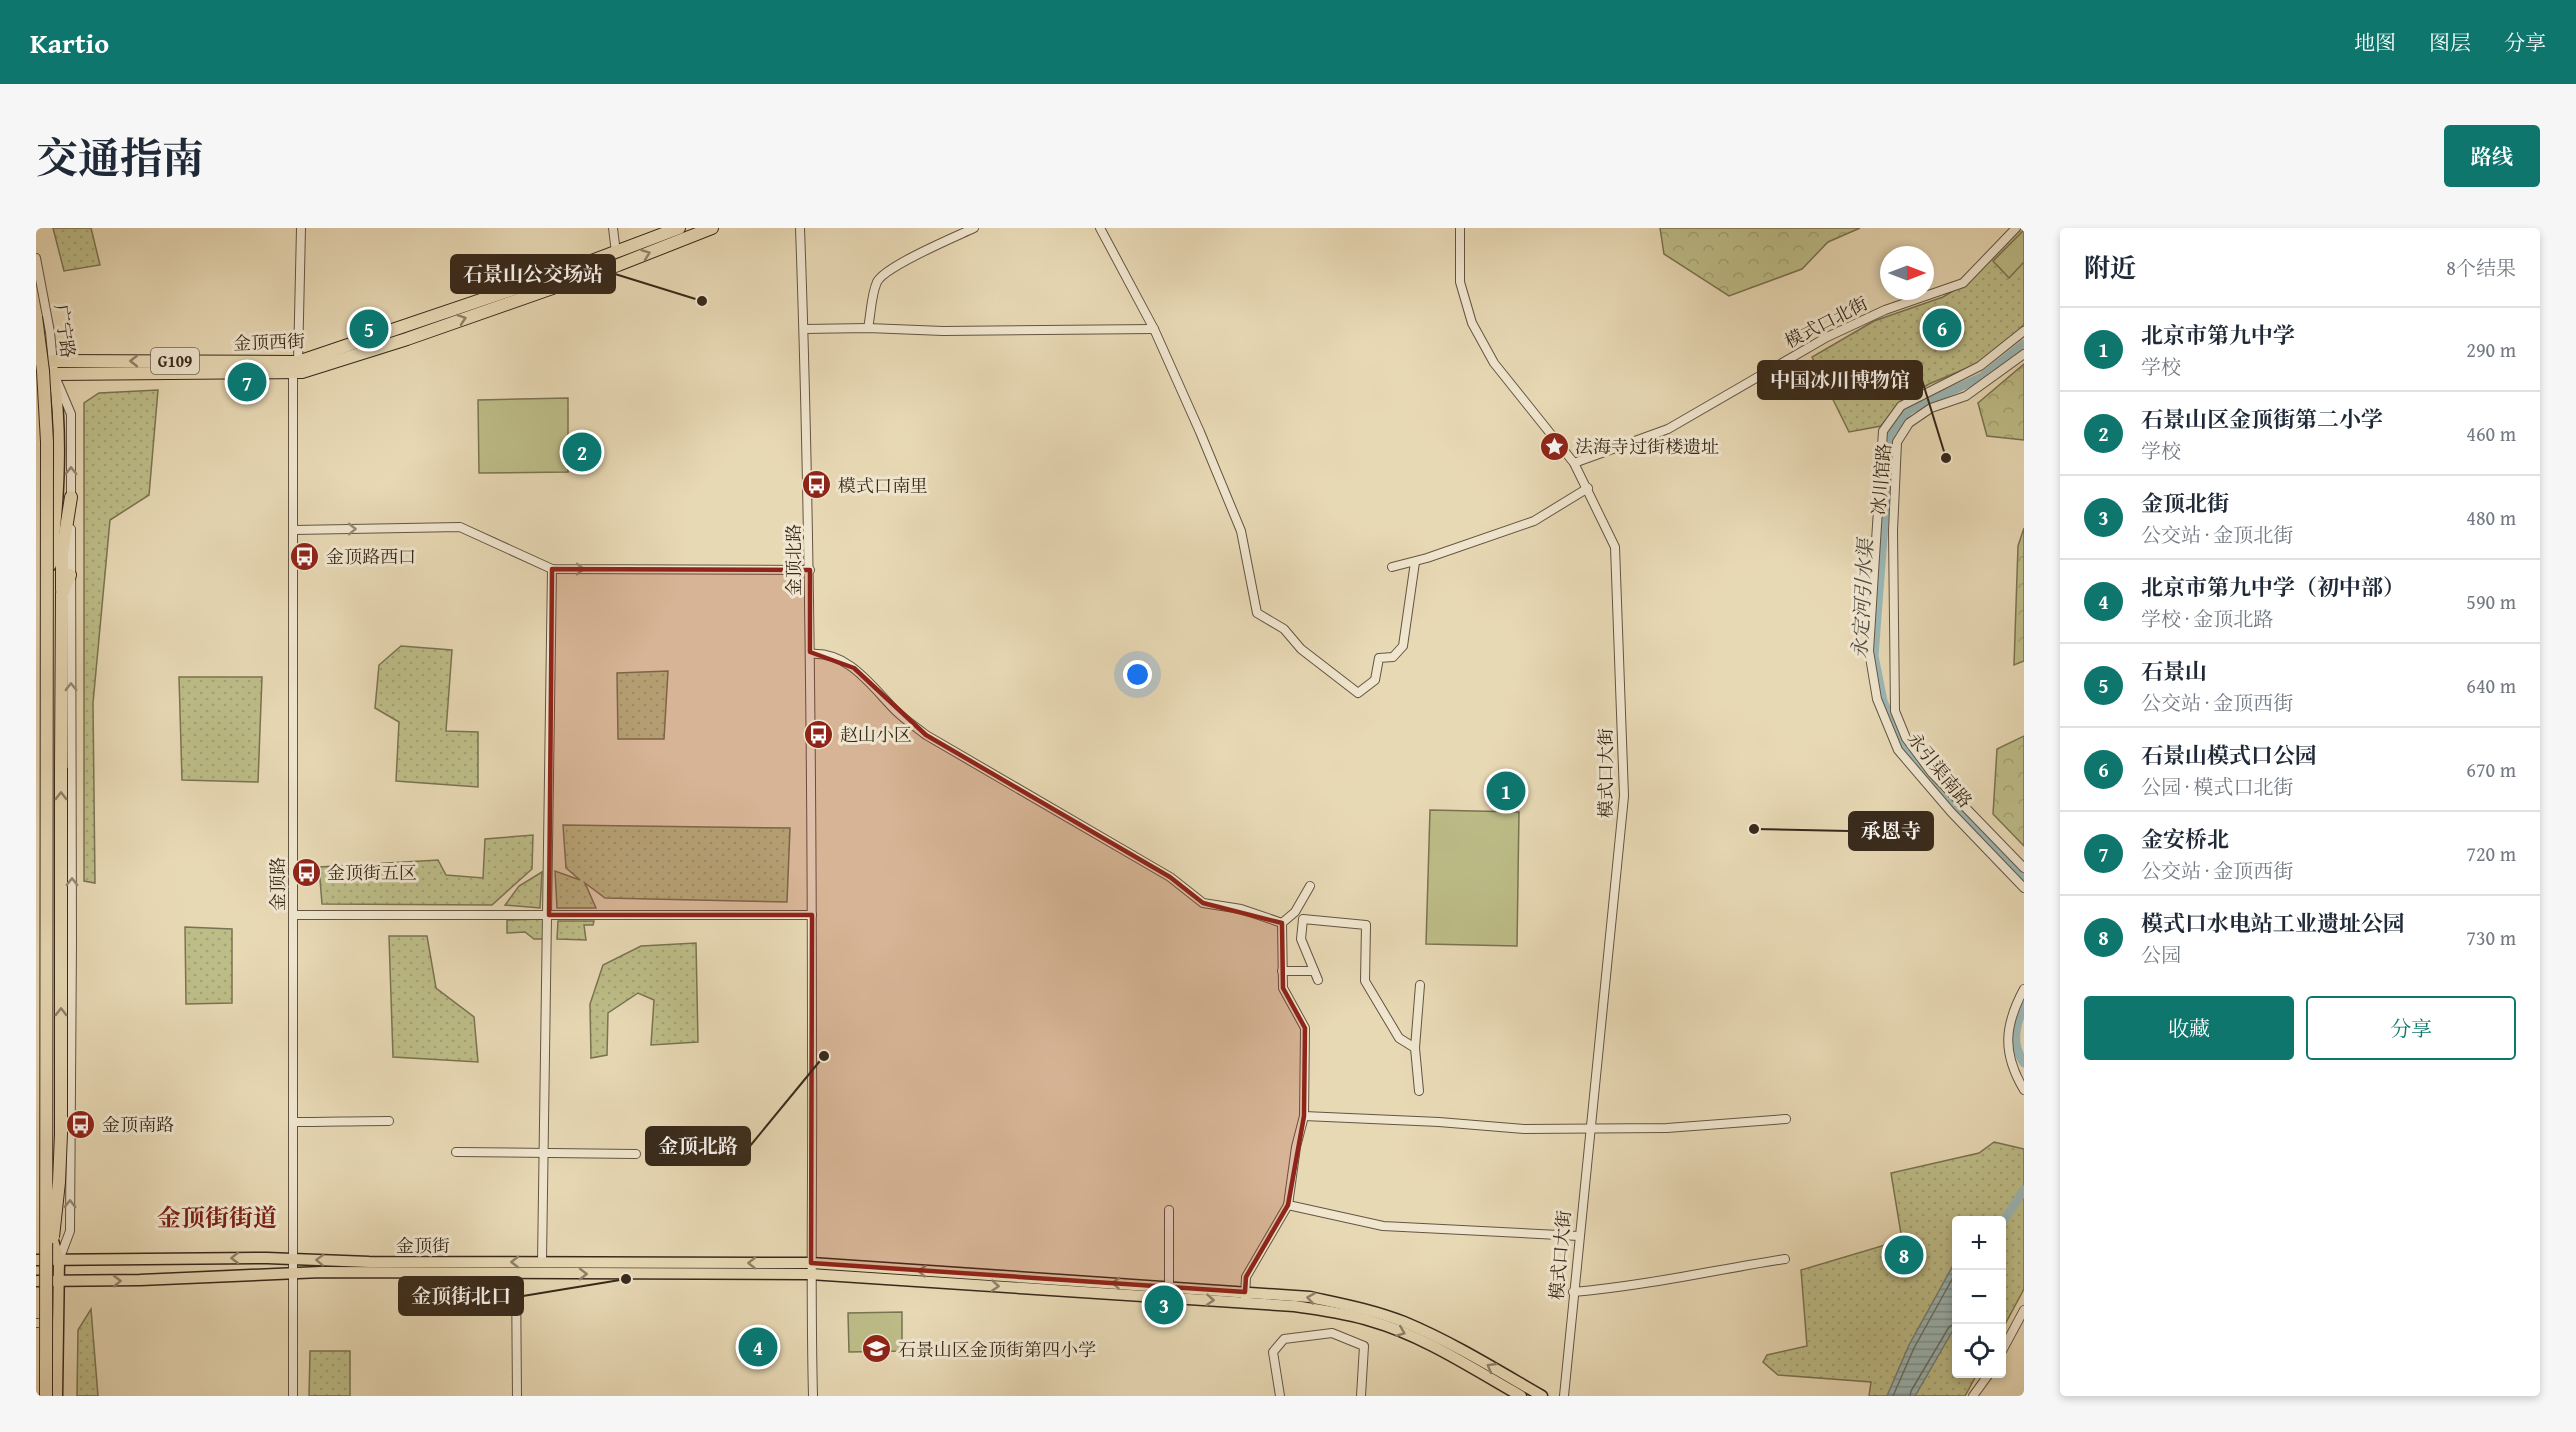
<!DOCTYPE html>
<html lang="zh">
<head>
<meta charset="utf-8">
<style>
	body { margin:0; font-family:"Gentium Book Plus","Noto Serif SC",serif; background:#f6f6f7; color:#1f2937 }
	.controls { position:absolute; right:18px; bottom:18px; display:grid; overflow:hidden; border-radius:6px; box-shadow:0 3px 9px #0003 }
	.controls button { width:54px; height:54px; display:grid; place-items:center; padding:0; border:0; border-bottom:2px solid #e0e1e3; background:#fff; color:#1f2937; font:30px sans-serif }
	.compass { position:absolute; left:1844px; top:18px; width:54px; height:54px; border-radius:50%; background:#fff; box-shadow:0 3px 9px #0003; rotate:90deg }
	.you { position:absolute; left:1102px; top:447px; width:21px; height:21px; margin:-15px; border:4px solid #fff; border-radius:50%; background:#1a73e8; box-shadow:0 0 0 9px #1a73e833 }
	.badge { display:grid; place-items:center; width:39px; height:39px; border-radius:50%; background:#0f766e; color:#fff; font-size:20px; font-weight:700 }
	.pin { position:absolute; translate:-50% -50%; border:3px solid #fff; box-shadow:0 2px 6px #0006 }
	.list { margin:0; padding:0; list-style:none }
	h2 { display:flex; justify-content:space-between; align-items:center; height:78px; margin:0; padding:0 24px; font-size:26px }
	h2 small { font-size:20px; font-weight:400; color:#747a83 }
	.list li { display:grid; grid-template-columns:39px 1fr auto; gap:18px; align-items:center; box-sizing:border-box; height:84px; padding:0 24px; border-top:2px solid #e0e1e3 }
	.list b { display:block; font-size:22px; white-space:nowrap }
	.list p { margin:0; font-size:20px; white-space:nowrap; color:#747a83 }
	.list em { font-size:20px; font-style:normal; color:#747a83 }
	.actions { display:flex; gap:12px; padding:18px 24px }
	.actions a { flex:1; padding:14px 0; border:2px solid #0f766e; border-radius:6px; text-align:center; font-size:21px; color:#0f766e }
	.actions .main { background:#0f766e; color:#fff }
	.icon { flex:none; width:33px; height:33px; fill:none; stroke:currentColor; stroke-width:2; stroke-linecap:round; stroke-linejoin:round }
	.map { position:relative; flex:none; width:1988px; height:1168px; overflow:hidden; border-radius:6px }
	header { display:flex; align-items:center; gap:36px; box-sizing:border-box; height:84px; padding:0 30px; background:#0f766e; color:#fff }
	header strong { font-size:28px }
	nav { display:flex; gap:33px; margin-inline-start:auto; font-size:21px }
	.intro { display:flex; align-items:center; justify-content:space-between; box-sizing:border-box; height:144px; padding:0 36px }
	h1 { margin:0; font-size:42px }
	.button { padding:15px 27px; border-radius:6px; background:#0f766e; color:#fff; font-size:21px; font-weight:700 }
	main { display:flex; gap:36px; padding:0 36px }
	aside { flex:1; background:#fff; border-radius:6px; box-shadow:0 3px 9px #0003 }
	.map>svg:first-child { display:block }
	.forest { fill:url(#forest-crowns); stroke:#7a7352; stroke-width:1.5 }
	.park { fill:url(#park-dots); stroke:#7a7352; stroke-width:1.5 }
	.garden { fill:#bdbd88; stroke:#7a7352; stroke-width:1.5 }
	.water { fill:url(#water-rules); stroke:#737f79; stroke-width:1.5 }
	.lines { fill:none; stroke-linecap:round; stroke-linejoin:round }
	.shore { stroke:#697069; stroke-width:1.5 }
	.canal { stroke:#9bb8b7; stroke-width:9 }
	.minor-casing { stroke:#635542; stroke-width:10 }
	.major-casing { stroke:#37291b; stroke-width:13 }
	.highway-casing { stroke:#37291b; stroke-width:14 }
	.minor { stroke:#f0e6cf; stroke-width:8 }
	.major { stroke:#e8d9b5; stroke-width:10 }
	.highway { stroke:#e8d9b5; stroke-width:12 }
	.highway-bridge-casing { stroke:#37291b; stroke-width:14; stroke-linecap:butt }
	.highway-bridge { stroke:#e8d9b5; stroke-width:12 }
	.oneway { stroke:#908168 }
	.oneway2 { stroke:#948875 }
	.marked { fill:#8f2418; fill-opacity:0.2; stroke:#8f2418; stroke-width:4.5; stroke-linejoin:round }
	.labels { text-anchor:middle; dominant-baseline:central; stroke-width:6; stroke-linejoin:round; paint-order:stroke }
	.shield { fill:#f0e6cf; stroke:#6e6251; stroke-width:1.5 }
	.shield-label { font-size:16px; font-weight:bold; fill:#37291b }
	.street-label { font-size:18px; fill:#37291b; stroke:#f0e6cf }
	.poi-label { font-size:18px; fill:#37291b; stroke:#f0e6cf; text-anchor:start }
	.water-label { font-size:20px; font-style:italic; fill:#504d42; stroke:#f0e6cf }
	.district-label { font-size:24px; font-weight:bold; fill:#7a1f14; stroke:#f0e6cf }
	.leader { fill:none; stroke:#37291b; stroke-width:2 }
	.callout-dot { fill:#37291b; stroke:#f0e6cf; stroke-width:2 }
	.callout { fill:#37291b; stroke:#37291b; stroke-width:2 }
	.callout-label { font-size:20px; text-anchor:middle; font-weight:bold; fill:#fff }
</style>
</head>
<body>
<header>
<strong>Kartio</strong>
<nav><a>地图</a><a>图层</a><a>分享</a></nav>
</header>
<div class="intro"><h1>交通指南</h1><a class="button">路线</a></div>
<main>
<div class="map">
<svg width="1988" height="1168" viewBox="0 0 1988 1168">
	<defs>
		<pattern id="forest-crowns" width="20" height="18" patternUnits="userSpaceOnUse" patternTransform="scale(1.5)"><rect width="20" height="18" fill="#bdbd88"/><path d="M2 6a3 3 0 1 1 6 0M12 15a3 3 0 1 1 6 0" fill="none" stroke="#a3a275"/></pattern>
		<pattern id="park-dots" width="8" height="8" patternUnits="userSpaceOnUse" patternTransform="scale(1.5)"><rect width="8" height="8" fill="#bdbd88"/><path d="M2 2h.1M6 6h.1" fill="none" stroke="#a3a275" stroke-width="1.8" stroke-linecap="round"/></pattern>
		<pattern id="water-rules" width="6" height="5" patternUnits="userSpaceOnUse" patternTransform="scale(1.5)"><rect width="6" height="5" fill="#9bb8b7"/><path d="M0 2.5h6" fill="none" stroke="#7f9694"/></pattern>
	</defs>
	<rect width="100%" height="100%" fill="#e8d9b5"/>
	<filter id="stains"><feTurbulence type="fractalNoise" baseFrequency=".00333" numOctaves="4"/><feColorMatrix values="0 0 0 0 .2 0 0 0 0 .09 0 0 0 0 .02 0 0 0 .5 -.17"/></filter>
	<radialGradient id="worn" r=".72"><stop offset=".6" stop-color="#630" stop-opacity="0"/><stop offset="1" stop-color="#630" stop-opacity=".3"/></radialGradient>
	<g class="forest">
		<polygon points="1624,0 1824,0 1792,14 1766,41 1693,68 1628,26"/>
		<polygon points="1988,136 1988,212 1951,208 1942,175"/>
		<polygon points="1988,300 1988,433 1978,437 1982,318"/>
		<polygon points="1988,508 1988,618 1957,586 1961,521"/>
	</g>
	<g class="park">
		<polygon points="17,0 55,0 64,37 28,43"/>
		<polygon points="1985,0 1988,0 1988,96 1982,104 1941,136 1893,156 1865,173 1845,198 1813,204 1776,129 1838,93 1907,69 1929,56"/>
		<polygon points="122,162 113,267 74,292 57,475 59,655 48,653 48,175 63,165"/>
		<polygon points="365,418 416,422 410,503 442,504 442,559 360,553 363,494 339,480 343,437"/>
		<polygon points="632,443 628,511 582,511 581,445"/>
		<polygon points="143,449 226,449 222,554 146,552"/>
		<polygon points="527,597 754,600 751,674 569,670 549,655 560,680 521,680 519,643 544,652 530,640"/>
		<polygon points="497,607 496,641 456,677 286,676 283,639 402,632 410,647 447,650 449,611"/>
		<polygon points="506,644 504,680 469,677 483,658"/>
		<polygon points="507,691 509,711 498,711 489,704 471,705 471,692"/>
		<polygon points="522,693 558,693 557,697 548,697 550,712 521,711"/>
		<polygon points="149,699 196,701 196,775 150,776"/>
		<polygon points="353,708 391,708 400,760 438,789 442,834 357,829"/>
		<polygon points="660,715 662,814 615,817 618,772 602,765 572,785 571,827 555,830 554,776 567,737 605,718"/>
		<polygon points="1958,914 1988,921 1988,1061 1966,1102 1966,992 1920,992 1920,1146 1941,1146 1929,1168 1833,1168 1835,1154 1742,1147 1727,1134 1731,1127 1771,1118 1765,1042 1866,1012 1855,945 1943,925"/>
		<polygon points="55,1081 62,1168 41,1168 42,1102"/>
		<polygon points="274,1123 314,1123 314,1168 273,1168"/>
	</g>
	<g class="garden">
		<polygon points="1988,2 1988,34 1973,50 1957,33"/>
		<polygon points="532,170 532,244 443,245 442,172"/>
		<polygon points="1394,582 1483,584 1481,718 1390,716"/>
		<polygon points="866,1084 866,1123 813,1124 812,1085"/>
	</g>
	<polygon class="water" points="1920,1032 1920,1097 1879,1168 1851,1168 1873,1117"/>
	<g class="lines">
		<g class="shore">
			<polyline points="1857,1168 1878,1120 1920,1044"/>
			<polyline points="1874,1168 1875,1163 1913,1099 1920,1095"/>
		</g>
		<g class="canal">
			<polyline points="1988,116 1946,149 1873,182 1855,205 1838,428 1847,473 1861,506 1878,536 1978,637 1988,651"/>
			<path d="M 1988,778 C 1979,798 1975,816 1988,835"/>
			<polyline points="1966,995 1988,962"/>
		</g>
		<defs>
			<g id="minor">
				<polyline points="577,0 580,25"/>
				<path d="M 764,0 C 774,276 776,552 776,828 C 777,941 774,1054 777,1168"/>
				<polyline points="1064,0 1118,101 1164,204 1205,303 1221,385 1248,401 1265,421 1322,465 1339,452 1343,430 1357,429 1367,418 1379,334"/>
				<polyline points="1424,0 1424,54 1436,95 1458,135 1538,235 1579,319 1588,568 1528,1168"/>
				<polyline points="0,30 14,104 18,146 35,186 35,273"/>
				<path d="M 832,100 C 835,86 835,67 841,54 C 849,38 919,9 938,0"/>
				<polyline points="768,101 832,100 907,103 1118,101"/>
				<polyline points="1988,103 1944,138 1865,178 1847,203 1833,423 1841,471 1862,522 1915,584 1988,660"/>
				<polyline points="1988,126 1930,168 1895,180 1873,195 1861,214 1857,303 1859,483 1870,510 1896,545 1988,640"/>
				<polyline points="262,134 265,0"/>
				<polyline points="1538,235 1632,201 1791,109 1849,82 1927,55 1980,0"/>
				<polyline points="258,302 424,299 516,341 774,342"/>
				<polyline points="1356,339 1391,330 1498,293 1552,260"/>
				<path d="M 774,426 C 813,423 836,459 860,483 C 869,492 880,499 890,507 L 1134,649 L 1167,675 L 1205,681 L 1246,695"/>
				<polyline points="257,687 776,687"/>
				<polyline points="1246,695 1259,684 1274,658"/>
				<polyline points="1246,743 1278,743"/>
				<polyline points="1282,752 1265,711 1267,691 1330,697 1329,753 1363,810 1379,820"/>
				<path d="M 1988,761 C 1968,798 1966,825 1988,862"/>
				<polyline points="1383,863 1379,820 1384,757"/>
				<polyline points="1268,888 1403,894 1488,901 1631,900 1750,891"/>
				<path d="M 257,894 C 289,894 321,893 353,893"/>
				<polyline points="420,924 600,926"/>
				<polyline points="1252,977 1347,998 1543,1008"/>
				<polyline points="1133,982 1133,1058"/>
				<polyline points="23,1032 34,1003 36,712 35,301"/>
				<polyline points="506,1034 516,341"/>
				<polyline points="480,1045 481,1168"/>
				<path d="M 1537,1064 C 1608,1058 1678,1042 1749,1031"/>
				<polyline points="1209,1069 1210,1049 1252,977 1260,919 1268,888 1269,800 1247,760 1246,695"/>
				<polyline points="0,1095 22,1095"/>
				<polyline points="1966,1123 1988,1082"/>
				<polyline points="257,1168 257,145"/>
				<polyline points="1244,1168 1237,1124 1248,1111 1296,1105 1328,1118 1325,1168"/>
				<polyline points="1937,1168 1953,1146"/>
			</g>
			<g id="major">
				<path d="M 15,337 C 23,274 27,210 18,146"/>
				<polyline points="14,1003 23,1032 21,1168"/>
				<path d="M 0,1032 L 231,1030 L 333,1034 L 775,1035 L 1274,1069 C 1306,1076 1338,1082 1368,1094 C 1416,1114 1461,1142 1506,1168"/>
				<path d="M 0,1053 L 104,1052 L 285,1044 L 774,1046 L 1258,1078 C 1284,1082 1310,1085 1335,1093 C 1388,1108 1437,1141 1485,1168"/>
			</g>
			<g id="highway">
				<polyline points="17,133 262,134 513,49 643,0"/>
				<polyline points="18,146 266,144 371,111 582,37 676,0"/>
				<polyline points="26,362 26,326 35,269"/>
				<polyline points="25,540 26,366 34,347"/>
			</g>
		</defs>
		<use href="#minor" class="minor-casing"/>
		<use href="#major" class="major-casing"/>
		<use href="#highway" class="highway-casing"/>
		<use href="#minor" class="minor"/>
		<use href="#major" class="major"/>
		<use href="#highway" class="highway"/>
		<defs>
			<g id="highway-bridge">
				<polyline points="0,89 7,143 11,214 10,1168"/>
				<polyline points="17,1009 23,954 25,906 25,540"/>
			</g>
		</defs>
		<use href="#highway-bridge" class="highway-bridge-casing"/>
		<use href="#highway-bridge" class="highway-bridge"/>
	</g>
	<defs><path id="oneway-chevron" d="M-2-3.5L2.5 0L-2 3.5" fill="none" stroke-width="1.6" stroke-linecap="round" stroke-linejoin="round" transform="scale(1.5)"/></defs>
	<g class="oneway">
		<use href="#oneway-chevron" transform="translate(610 26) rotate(-20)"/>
		<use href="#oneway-chevron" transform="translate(426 91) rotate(-19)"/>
		<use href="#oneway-chevron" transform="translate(98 133) rotate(-180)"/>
		<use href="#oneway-chevron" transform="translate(25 568) rotate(-90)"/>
		<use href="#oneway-chevron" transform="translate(25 784) rotate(-90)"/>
		<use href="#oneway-chevron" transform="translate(199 1030) rotate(179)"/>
		<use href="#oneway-chevron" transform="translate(284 1032) rotate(-178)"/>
		<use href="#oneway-chevron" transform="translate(479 1034) rotate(-180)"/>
		<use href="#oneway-chevron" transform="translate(716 1035) rotate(180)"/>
		<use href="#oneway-chevron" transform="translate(886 1043) rotate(-176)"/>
		<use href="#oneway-chevron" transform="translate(547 1046)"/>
		<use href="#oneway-chevron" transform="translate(81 1053) rotate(-1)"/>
		<use href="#oneway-chevron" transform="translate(1080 1055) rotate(-176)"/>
		<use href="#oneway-chevron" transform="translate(959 1058) rotate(4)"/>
		<use href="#oneway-chevron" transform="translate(1275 1070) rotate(-171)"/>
		<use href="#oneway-chevron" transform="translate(1174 1072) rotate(4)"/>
		<use href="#oneway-chevron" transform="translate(1365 1104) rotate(22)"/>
		<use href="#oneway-chevron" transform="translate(1455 1139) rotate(-150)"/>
	</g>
	<g class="oneway2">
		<use href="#oneway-chevron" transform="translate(35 243) rotate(-90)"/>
		<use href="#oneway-chevron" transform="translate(316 301) rotate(-1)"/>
		<use href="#oneway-chevron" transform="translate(544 341)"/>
		<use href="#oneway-chevron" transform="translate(35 459) rotate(-90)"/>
		<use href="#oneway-chevron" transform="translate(36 654) rotate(-90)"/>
		<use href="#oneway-chevron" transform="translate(34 976) rotate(-90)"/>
	</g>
	<path class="marked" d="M 516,341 L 774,342 L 774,424 L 818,440 L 890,507 L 1134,649 L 1167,675 L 1246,695 L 1247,760 L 1269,800 L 1268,888 L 1252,977 L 1210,1049 L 1209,1064 L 775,1035 L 776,687 L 513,687 Z"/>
	<defs>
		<symbol id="sight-disc" viewBox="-11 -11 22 22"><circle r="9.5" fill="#8f2418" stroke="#f0e6cf"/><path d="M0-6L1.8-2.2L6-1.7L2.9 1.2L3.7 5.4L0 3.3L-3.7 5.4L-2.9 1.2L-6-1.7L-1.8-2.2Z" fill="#fff"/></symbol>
		<symbol id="bus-disc" viewBox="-11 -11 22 22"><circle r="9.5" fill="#8f2418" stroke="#f0e6cf"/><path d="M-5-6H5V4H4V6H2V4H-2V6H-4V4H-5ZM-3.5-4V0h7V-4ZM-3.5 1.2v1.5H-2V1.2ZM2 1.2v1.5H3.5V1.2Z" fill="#fff"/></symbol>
		<symbol id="school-disc" viewBox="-11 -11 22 22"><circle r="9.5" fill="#8f2418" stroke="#f0e6cf"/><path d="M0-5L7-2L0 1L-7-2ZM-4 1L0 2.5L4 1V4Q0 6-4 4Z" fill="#fff"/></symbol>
	</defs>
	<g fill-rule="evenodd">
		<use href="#sight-disc" x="1502" y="202" width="33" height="33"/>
		<use href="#bus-disc" x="764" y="240" width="33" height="33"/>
		<use href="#bus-disc" x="252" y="312" width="33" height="33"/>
		<use href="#bus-disc" x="766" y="490" width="33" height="33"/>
		<use href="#bus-disc" x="254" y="628" width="33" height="33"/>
		<use href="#bus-disc" x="28" y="880" width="33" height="33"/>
		<use href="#school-disc" x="824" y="1104" width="33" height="33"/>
	</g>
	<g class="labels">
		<rect class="shield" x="115" y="120" width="48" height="26" rx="4.5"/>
		<g class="shield-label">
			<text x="139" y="133">G109</text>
		</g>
		<g class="street-label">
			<text transform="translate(1790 94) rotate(-27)">模式口北街</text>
			<text transform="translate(29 103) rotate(82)">广宁路</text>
			<text transform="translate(233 114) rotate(-2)">金顶西街</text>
			<text transform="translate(1845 251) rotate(-85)">冰川馆路</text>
			<text transform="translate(757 332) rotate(-90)">金顶北路</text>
			<text transform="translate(1904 542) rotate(51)">永引渠南路</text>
			<text transform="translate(1569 545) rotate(-90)">模式口大街</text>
			<text transform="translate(241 656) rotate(-90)">金顶路</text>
			<text x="387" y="1017">金顶街</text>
			<text transform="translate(1524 1027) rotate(-85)">模式口大街</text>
		</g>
		<g class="poi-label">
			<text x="1539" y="218">法海寺过街楼遗址</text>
			<text x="802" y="257">模式口南里</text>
			<text x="290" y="328">金顶路西口</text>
			<text x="804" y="506">赵山小区</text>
			<text x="291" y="644">金顶街五区</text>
			<text x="66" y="896">金顶南路</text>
			<text x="862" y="1121">石景山区金顶街第四小学</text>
		</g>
		<g class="water-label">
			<text transform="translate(1826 371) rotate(-87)">永定河引水渠</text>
		</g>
		<g class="district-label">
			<text x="181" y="989">金顶街街道</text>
		</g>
	</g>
	<path class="leader" d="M666 73L579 46M1910 230L1886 152M1718 601L1813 603M788 828L714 918M590 1051L487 1068"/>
	<g class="callout-dot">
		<circle cx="666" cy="73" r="6"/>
		<circle cx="1910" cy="230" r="6"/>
		<circle cx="1718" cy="601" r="6"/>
		<circle cx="788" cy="828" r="6"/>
		<circle cx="590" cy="1051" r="6"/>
	</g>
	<g class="callout">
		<rect x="415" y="27" width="164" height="38" rx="6"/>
		<rect x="1722" y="133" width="164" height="38" rx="6"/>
		<rect x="1813" y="584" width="84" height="38" rx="6"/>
		<rect x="610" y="899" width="104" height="38" rx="6"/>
		<rect x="363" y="1049" width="124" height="38" rx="6"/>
	</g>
	<g class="callout-label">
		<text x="497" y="53">石景山公交场站</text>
		<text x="1804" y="159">中国冰川博物馆</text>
		<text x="1855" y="610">承恩寺</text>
		<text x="662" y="925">金顶北路</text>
		<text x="425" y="1075">金顶街北口</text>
	</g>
	<rect width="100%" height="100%" filter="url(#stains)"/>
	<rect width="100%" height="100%" fill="url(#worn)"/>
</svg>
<div class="controls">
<button>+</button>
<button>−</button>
<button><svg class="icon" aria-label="locate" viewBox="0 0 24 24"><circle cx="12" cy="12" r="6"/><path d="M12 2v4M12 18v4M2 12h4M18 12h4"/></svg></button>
</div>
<svg class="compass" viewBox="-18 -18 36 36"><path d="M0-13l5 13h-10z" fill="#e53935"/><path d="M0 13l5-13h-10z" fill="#747a83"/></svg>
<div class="you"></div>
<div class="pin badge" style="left:1470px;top:563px">1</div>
<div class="pin badge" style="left:546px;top:224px">2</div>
<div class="pin badge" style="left:1128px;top:1077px">3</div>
<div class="pin badge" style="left:722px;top:1119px">4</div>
<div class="pin badge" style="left:333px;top:101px">5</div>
<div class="pin badge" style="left:1906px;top:100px">6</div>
<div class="pin badge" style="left:211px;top:154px">7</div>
<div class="pin badge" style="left:1868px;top:1027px">8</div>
</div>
<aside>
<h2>附近<small>8个结果</small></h2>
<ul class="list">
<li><span class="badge">1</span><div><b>北京市第九中学</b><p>学校</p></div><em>290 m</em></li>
<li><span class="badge">2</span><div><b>石景山区金顶街第二小学</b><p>学校</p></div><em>460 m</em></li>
<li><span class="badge">3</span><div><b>金顶北街</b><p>公交站 · 金顶北街</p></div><em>480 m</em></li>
<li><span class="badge">4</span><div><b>北京市第九中学（初中部）</b><p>学校 · 金顶北路</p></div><em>590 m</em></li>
<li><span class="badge">5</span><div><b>石景山</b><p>公交站 · 金顶西街</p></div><em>640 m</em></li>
<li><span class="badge">6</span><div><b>石景山模式口公园</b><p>公园 · 模式口北街</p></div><em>670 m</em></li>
<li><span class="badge">7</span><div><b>金安桥北</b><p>公交站 · 金顶西街</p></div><em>720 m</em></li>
<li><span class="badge">8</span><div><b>模式口水电站工业遗址公园</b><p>公园</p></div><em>730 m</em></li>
</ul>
<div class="actions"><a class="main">收藏</a><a>分享</a></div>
</aside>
</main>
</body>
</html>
